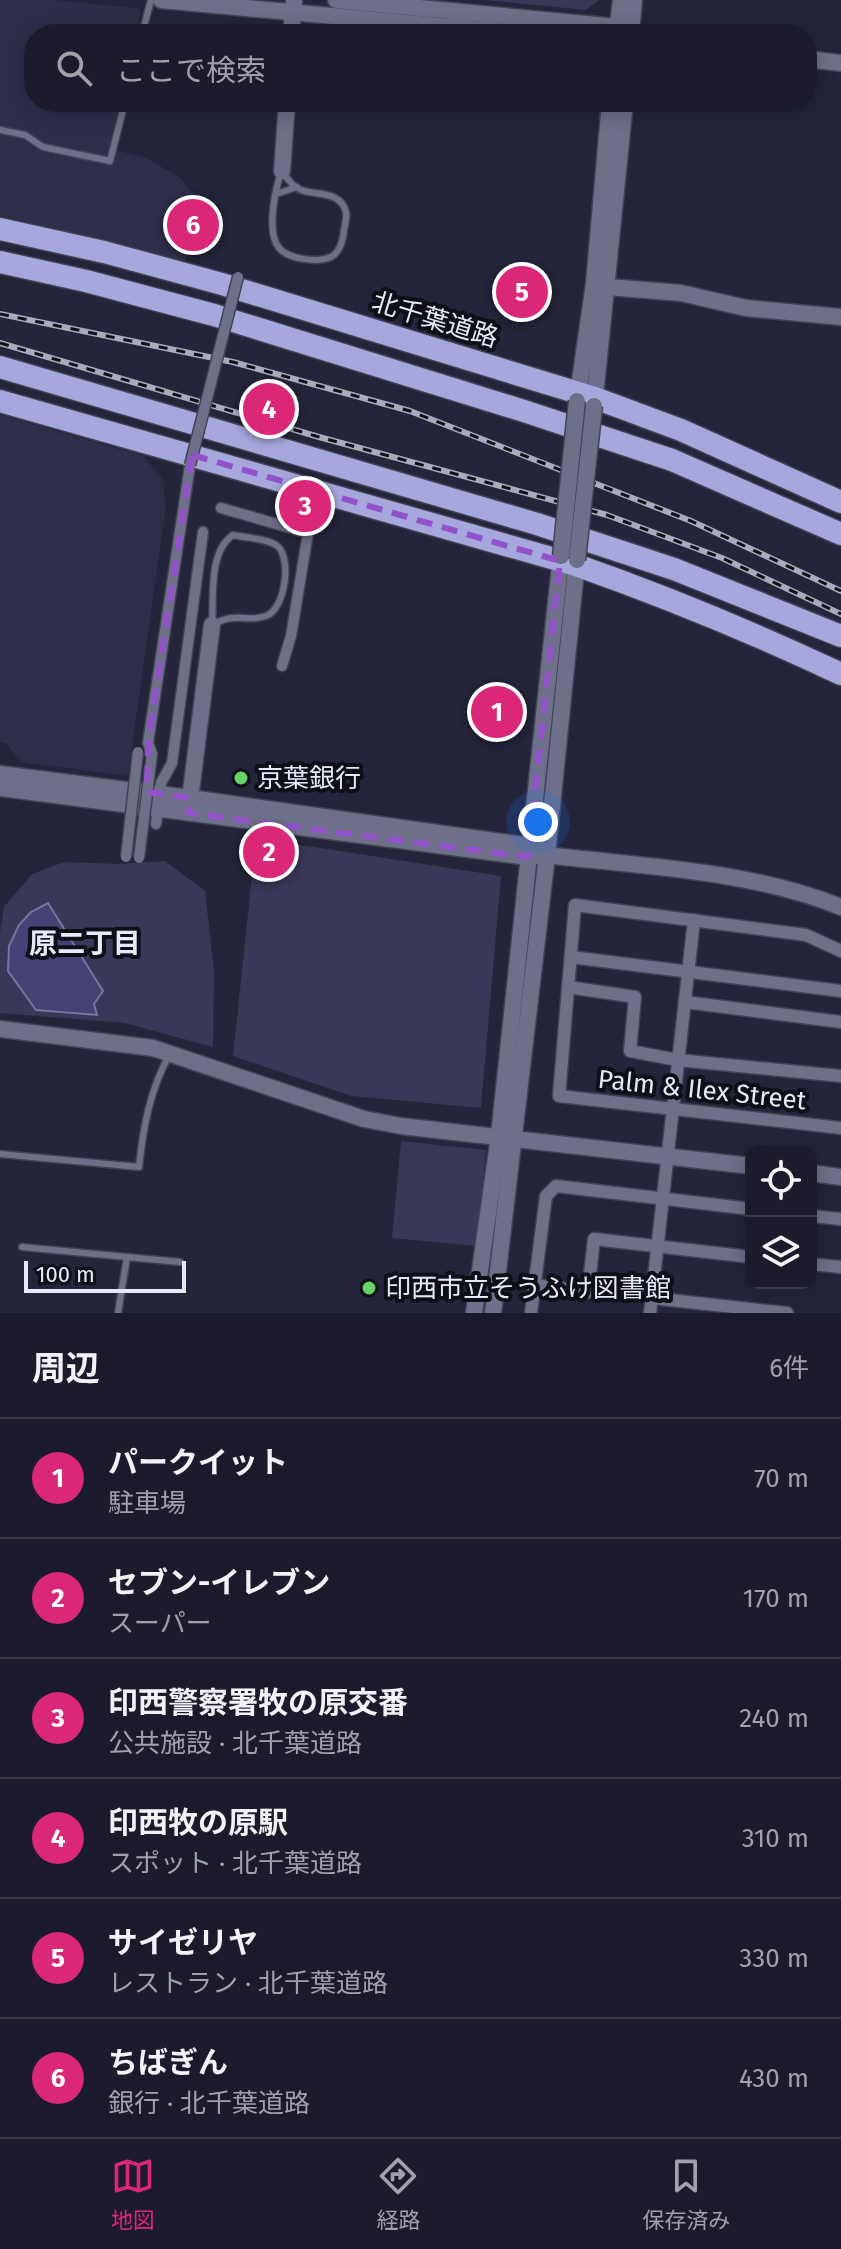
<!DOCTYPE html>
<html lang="ja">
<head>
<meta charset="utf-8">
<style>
	body { margin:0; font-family:"Fira Sans","Noto Sans JP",sans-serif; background:#282838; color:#f1f3f6 }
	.controls { position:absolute; right:24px; bottom:24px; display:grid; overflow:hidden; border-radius:16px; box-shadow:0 4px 20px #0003 }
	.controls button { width:72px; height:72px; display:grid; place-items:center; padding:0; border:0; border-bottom:2px solid #393948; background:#1b1b2c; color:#f1f3f6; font:40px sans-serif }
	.scale { position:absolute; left:24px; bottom:20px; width:162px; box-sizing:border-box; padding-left:8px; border:4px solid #e8e9f8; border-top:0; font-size:22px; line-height:28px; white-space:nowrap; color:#e8e9f8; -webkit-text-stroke:6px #0f0f18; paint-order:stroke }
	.you { position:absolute; left:538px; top:822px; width:28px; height:28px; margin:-20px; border:6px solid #fff; border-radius:50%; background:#1a73e8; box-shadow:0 0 0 12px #1a73e833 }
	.badge { display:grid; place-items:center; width:52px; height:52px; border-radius:50%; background:#db2777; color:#fff; font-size:26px; font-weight:700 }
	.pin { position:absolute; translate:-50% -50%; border:4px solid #fff; box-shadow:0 2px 8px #0006 }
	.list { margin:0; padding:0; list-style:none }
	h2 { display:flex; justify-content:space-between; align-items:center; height:104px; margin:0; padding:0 32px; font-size:34px }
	h2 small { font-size:26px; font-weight:400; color:#a0a1a9 }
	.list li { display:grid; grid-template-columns:52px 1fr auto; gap:24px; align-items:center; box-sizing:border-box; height:120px; padding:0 32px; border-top:2px solid #393948 }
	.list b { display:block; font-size:30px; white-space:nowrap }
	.list p { margin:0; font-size:26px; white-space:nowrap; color:#a0a1a9 }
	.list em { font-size:26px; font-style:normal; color:#a0a1a9 }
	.icon { flex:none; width:44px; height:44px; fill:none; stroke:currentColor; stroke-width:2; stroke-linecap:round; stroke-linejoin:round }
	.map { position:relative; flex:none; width:841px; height:1313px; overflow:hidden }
	.search { position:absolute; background:#1b1b2c; box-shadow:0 4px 20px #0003; left:24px; right:24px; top:24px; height:88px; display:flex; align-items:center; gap:20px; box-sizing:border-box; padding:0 28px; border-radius:32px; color:#a0a1a9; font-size:30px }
	.sheet { height:824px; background:#1b1b2c }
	nav { display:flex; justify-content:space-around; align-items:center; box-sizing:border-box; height:112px; border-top:2px solid #393948; background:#1b1b2c; font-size:22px; color:#a0a1a9 }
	nav a { display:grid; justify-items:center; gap:4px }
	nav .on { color:#db2777 }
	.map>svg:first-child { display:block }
	.built { fill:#2e2e4a }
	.green { fill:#393859 }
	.water { fill:#454376; stroke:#76759d; stroke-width:2 }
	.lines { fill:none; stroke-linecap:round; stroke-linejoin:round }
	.service-casing { stroke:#424254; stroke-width:9 }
	.pedestrian-casing { stroke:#424254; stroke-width:13 }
	.minor-casing { stroke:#424254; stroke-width:15 }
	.tertiary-casing { stroke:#424254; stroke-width:19 }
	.trunk-casing { stroke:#424254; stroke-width:25 }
	.service { stroke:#6e6f89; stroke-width:6 }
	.pedestrian { stroke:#6e6f89; stroke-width:10 }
	.minor { stroke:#6e6f89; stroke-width:12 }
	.tertiary { stroke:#6e6f89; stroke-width:16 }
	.trunk { stroke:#a6a7dd; stroke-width:22 }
	.rail-casing { stroke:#aaaabc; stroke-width:6 }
	.rail { stroke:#0f0f18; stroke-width:3; stroke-dasharray:9; stroke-linecap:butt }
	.pedestrian-bridge-casing { stroke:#424254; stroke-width:13; stroke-linecap:butt }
	.tertiary-bridge-casing { stroke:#424254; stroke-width:19; stroke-linecap:butt }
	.pedestrian-bridge { stroke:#6e6f89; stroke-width:10 }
	.tertiary-bridge { stroke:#6e6f89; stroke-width:16 }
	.marked { fill:none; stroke:#9152ca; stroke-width:6; stroke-dasharray:16 10; stroke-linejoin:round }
	.poi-dot { fill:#65d467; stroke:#0f0f18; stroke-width:3 }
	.labels { text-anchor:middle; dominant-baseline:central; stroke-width:8; stroke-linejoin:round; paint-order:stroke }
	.street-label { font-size:26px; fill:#e8e9f8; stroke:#0f0f18 }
	.poi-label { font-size:26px; fill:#e8e9f8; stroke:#0f0f18; text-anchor:start }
	.neighbourhood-label { font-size:28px; font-weight:bold; fill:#e8e9f8; stroke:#0f0f18 }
</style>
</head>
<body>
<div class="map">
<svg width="841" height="1313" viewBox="0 0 841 1313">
	<rect width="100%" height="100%" fill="#24243a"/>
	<g class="built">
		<polygon points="0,0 55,0 141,9 136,34 34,34 34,102 121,102 111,149 146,158 179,177 200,202 185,262 0,215"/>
		<polygon points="0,415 143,456 162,479 166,505 128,776 21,762 6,743 0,742"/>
	</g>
	<g class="green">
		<polygon points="484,0 599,0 586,10"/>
		<polygon points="256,838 501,876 481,1108 352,1096 233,1056"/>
		<polygon points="165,861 205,891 214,971 213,1047 125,1023 0,1013 0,933 4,907 32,874 64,862 119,864"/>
		<polygon points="401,1141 486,1150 477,1246 392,1238"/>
	</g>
	<polygon class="water" points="48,903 103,991 94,1004 97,1015 36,1010 8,971 9,946 19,925 31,912"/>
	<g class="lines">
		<defs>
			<g id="service">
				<polyline points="142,34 151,0"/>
				<polyline points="0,130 25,135 43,147 110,161 125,102"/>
				<path d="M 282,171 C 288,180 294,188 304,191 C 319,195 341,192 346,212 C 347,217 345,225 344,230 C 343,240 340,252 331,257 C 317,263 288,259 279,248 C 266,232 275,188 282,171 Z"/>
				<polyline points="276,194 297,187"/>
				<path d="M 233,535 C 246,538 265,538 276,545 C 293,556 285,610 266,616 C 245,623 237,611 212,625 C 214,597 208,552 233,535 Z"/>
				<path d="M 0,1154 L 139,1167 C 143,1129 150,1088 170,1054"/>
				<polyline points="22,1247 127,1257 118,1313"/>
				<polyline points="127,1257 180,1262"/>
			</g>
			<g id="pedestrian">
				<polyline points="221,508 308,533 291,636 282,666"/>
				<polyline points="152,754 148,743 190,465"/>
				<polyline points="156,824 161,783 172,763 203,532"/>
			</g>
			<g id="minor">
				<polyline points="841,951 806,935 575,905 559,1096 841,1128"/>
				<polyline points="571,957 841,991"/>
				<polyline points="568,987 635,997 630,1051 678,1060 841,1076"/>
				<polyline points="685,1002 841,1022"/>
				<polyline points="811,1216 841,1219"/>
				<polyline points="811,1264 841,1267"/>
				<polyline points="535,1285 588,1292 594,1239 751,1257"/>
				<polyline points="652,1298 787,1313"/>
				<polyline points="531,1313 546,1196 556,1186 751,1209"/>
				<polyline points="650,1313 694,920"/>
			</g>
			<g id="tertiary">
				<polyline points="161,0 526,34"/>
				<polyline points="336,0 618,27 627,34"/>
				<polyline points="291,34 294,2"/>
				<polyline points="617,34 621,0"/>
				<polyline points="631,34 634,0"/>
				<polyline points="807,59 841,63"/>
				<polyline points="282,171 287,102"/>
				<polyline points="608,287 681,293 746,308 841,317"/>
				<polyline points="577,401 594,284 610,102"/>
				<polyline points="594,406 625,102"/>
				<polyline points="0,774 190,798 530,846 539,851"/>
				<path d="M 0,788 L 528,857 L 547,855 C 645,867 749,870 841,907"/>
				<polyline points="189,807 212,625"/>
				<polyline points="0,1029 153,1048 364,1119 401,1126 751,1166"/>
				<polyline points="811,1173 841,1177"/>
				<polyline points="474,1313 499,1136 561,556"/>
				<polyline points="493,1313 547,855 577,560"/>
			</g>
			<g id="trunk">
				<polyline points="0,229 104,252 222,284 595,398 681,430 841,502"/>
				<polyline points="0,262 86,281 214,315 524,411 672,460 841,534"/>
				<polyline points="0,367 537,524 674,569 841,636"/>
				<path d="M 0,401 L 576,565 C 667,597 754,633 841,674"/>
			</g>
		</defs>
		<use href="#service" class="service-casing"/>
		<use href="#pedestrian" class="pedestrian-casing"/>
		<use href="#minor" class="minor-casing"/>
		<use href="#tertiary" class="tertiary-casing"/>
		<use href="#trunk" class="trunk-casing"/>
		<use href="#service" class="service"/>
		<use href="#pedestrian" class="pedestrian"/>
		<use href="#minor" class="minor"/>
		<use href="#tertiary" class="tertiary"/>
		<use href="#trunk" class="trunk"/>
		<defs>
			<g id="rail">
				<polyline points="0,314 233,362 410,411 691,521 841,591"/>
				<polyline points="0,343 319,437 607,515 722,558 841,614"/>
			</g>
		</defs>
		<use href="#rail" class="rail-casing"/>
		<use href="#rail" class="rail"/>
		<defs>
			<g id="pedestrian-bridge">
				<polyline points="190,465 238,277"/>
				<polyline points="126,857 138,752"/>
				<polyline points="139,858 152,754"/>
			</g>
			<g id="tertiary-bridge">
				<polyline points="561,556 577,401"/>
				<polyline points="577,560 594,406"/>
			</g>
		</defs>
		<use href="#pedestrian-bridge" class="pedestrian-bridge-casing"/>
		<use href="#tertiary-bridge" class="tertiary-bridge-casing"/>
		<use href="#pedestrian-bridge" class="pedestrian-bridge"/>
		<use href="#tertiary-bridge" class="tertiary-bridge"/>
	</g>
	<path class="marked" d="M 192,455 L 560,561 L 528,857 L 188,813 L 190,798 L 147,792 L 148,743 Z"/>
	<g class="poi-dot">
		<circle cx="241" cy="778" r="8"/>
		<circle cx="369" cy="1288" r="8"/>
	</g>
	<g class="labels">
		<g class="street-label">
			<text transform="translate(435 320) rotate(17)">北千葉道路</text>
			<text transform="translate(702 1090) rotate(6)">Palm &amp; Ilex Street</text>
		</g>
		<g class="poi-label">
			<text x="257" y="778">京葉銀行</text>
			<text x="385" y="1288">印西市立そうふけ図書館</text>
		</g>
		<g class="neighbourhood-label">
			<text x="85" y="943">原二丁目</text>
		</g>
	</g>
</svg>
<div class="controls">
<button><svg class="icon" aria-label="locate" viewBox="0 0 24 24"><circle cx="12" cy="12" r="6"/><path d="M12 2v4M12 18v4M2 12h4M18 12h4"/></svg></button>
<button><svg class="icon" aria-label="layers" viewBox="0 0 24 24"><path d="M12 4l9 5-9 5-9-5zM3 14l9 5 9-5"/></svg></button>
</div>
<div class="scale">100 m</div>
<div class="you"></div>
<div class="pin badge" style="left:497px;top:712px">1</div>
<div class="pin badge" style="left:269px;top:852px">2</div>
<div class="pin badge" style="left:305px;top:506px">3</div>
<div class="pin badge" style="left:269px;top:409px">4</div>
<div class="pin badge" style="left:522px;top:292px">5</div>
<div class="pin badge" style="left:193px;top:225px">6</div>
<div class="search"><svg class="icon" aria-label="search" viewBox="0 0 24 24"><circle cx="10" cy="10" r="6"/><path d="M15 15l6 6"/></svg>ここで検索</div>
</div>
<section class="sheet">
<h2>周辺<small>6件</small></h2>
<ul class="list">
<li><span class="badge">1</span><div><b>パークイット</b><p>駐車場</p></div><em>70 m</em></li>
<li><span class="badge">2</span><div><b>セブン-イレブン</b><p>スーパー</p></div><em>170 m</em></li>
<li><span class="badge">3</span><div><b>印西警察署牧の原交番</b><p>公共施設 · 北千葉道路</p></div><em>240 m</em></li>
<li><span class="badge">4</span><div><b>印西牧の原駅</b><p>スポット · 北千葉道路</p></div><em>310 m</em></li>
<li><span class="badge">5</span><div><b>サイゼリヤ</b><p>レストラン · 北千葉道路</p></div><em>330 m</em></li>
<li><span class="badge">6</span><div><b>ちばぎん</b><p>銀行 · 北千葉道路</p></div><em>430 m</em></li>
</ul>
</section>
<nav>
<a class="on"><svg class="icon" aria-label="map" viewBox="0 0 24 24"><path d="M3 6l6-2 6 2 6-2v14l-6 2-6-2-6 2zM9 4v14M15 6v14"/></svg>地図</a>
<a><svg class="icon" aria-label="directions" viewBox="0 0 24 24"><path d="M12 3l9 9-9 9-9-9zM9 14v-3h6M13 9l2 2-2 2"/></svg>経路</a>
<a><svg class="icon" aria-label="saved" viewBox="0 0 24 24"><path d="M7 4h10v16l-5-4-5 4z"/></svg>保存済み</a>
</nav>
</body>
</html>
